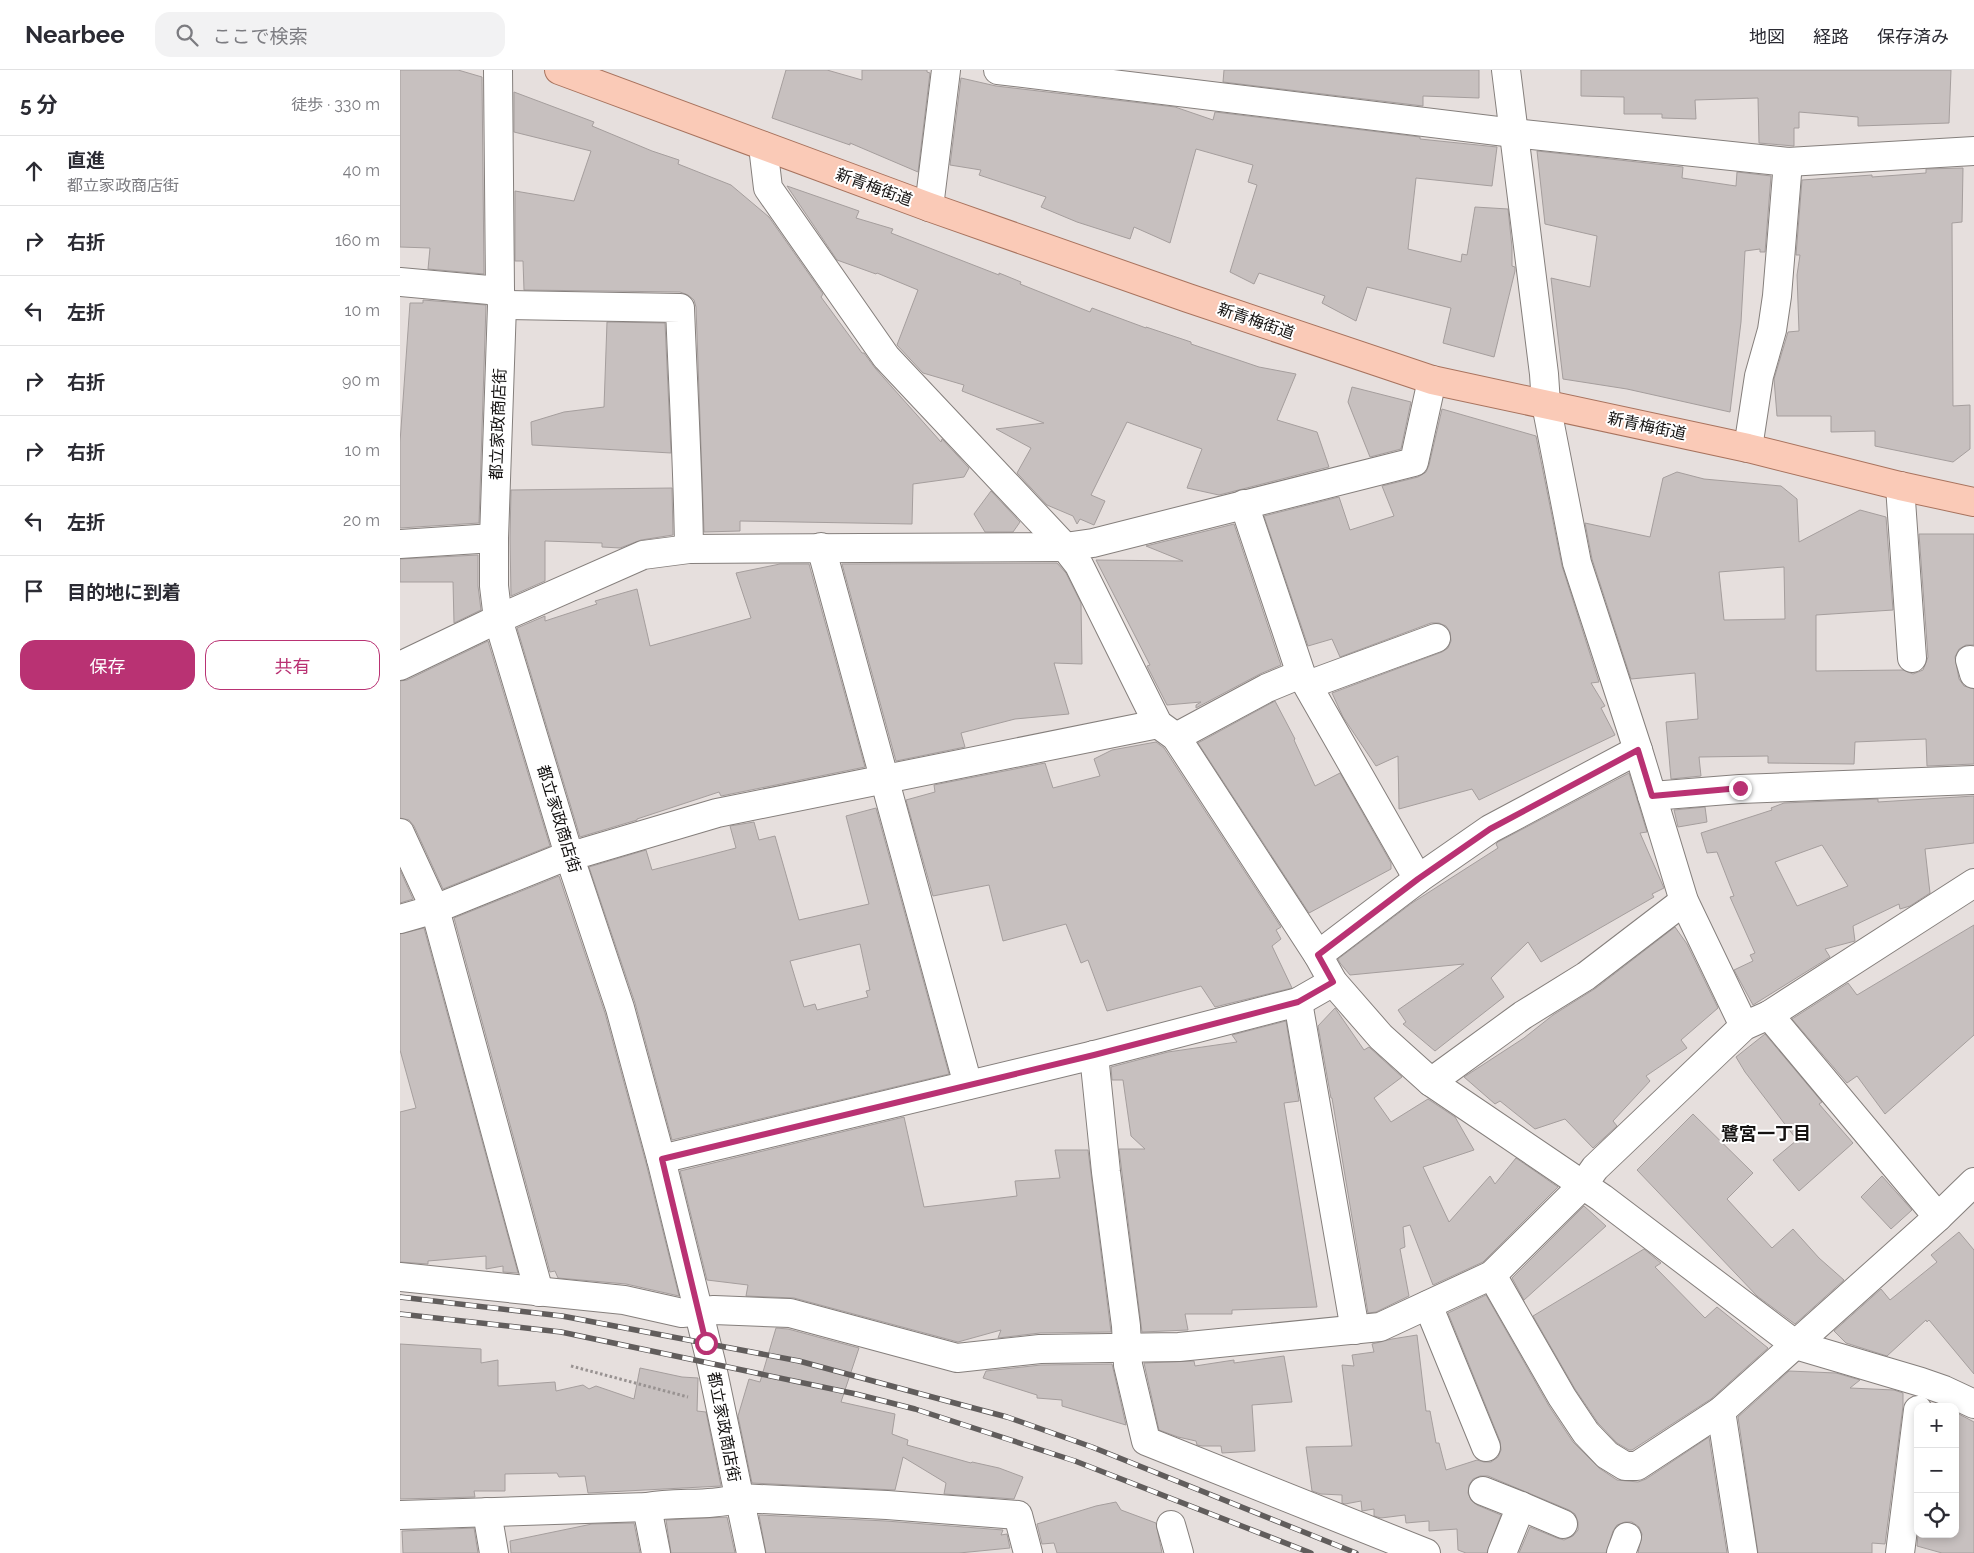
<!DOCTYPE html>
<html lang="ja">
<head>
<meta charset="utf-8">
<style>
	body { margin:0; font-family:Raleway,"Noto Sans JP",sans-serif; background:#f2f2f3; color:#2b2b33 }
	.controls { position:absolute; right:15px; bottom:15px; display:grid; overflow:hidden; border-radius:10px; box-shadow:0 2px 8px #0003 }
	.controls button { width:45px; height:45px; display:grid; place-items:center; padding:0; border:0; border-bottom:1px solid #e1e1e2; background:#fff; color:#2b2b33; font:25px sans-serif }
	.stop { position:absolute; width:15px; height:15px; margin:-11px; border:4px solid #b93273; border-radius:50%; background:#fff }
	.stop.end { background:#b93273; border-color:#fff; box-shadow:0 1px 5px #0008 }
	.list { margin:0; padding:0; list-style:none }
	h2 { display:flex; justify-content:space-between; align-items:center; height:65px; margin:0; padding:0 20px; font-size:21px }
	h2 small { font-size:16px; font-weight:400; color:#7c7c81 }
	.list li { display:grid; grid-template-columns:32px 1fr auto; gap:15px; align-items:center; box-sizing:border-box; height:70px; padding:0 20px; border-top:1px solid #e1e1e2 }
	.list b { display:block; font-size:19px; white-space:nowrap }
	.list p { margin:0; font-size:16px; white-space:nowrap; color:#7c7c81 }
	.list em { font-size:16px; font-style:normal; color:#7c7c81 }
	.actions { display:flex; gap:10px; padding:15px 20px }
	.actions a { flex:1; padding:11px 0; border:1px solid #b93273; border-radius:15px; text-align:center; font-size:18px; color:#b93273 }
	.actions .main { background:#b93273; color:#fff }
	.icon { flex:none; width:28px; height:28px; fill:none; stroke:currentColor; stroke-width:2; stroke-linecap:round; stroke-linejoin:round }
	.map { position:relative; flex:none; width:1574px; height:1483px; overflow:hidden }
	header { display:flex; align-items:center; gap:30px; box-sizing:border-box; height:70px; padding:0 25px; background:#fff; border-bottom:1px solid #e1e1e2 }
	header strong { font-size:24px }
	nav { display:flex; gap:28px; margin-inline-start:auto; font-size:18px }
	.search { width:350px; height:45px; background:#f2f2f3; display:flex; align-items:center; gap:12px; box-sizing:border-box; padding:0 18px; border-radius:15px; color:#7c7c81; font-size:19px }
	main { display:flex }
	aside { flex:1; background:#fff }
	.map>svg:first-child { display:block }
	.building { fill:#c7c0bf; stroke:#a59e9d; fill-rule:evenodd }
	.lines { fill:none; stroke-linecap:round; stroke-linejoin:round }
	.minor-casing { stroke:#857f7c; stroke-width:30 }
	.major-casing { stroke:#a8735e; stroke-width:30 }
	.path { stroke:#989291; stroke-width:3; stroke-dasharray:2.5 2.5; stroke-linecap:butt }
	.minor { stroke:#fff; stroke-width:28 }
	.major { stroke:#facab7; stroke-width:28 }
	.rail-casing { stroke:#615d5c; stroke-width:5.5 }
	.rail { stroke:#fff; stroke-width:4; stroke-dasharray:11; stroke-linecap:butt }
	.route { stroke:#b93273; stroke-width:6 }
	.labels { text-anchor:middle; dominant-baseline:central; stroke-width:4; stroke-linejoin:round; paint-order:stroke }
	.street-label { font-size:16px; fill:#151312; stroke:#fff }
	.neighbourhood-label { font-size:18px; font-weight:bold; fill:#151312; stroke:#fff }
</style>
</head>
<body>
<header>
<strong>Nearbee</strong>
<div class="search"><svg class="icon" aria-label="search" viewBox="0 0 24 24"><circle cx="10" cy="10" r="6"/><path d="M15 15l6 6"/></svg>ここで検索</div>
<nav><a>地図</a><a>経路</a><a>保存済み</a></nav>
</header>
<main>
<aside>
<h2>5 分<small>徒歩 · 330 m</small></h2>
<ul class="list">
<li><svg class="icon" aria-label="ahead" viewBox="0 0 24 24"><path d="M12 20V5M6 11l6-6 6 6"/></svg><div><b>直進</b><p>都立家政商店街</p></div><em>40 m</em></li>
<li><svg class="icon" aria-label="right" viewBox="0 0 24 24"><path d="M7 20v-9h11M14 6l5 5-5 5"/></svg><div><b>右折</b></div><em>160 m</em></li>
<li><svg class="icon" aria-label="left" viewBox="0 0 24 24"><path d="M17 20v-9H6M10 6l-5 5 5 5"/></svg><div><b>左折</b></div><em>10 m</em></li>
<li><svg class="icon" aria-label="right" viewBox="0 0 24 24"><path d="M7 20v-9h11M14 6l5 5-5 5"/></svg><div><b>右折</b></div><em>90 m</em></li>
<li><svg class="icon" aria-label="right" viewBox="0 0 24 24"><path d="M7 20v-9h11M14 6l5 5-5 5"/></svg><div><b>右折</b></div><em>10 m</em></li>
<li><svg class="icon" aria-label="left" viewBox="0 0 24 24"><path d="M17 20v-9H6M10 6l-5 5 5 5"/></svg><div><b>左折</b></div><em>20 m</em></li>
<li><svg class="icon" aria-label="arrive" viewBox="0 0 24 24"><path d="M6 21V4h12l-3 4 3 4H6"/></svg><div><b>目的地に到着</b></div></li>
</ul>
<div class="actions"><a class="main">保存</a><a>共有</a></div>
</aside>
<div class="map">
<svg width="1574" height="1483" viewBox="0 0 1574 1483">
	<rect width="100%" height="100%" fill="#e6dfdd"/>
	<g class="building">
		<polygon points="0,0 58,0 82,7 84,204 28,199 30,178 0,177"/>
		<polygon points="386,0 427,0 462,10 462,0 527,0 527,2 530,3 518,102 450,73 450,75 372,48"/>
		<polygon points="824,0 1079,0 1079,28 1023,26 1023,36 823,12"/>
		<polygon points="1181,0 1551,0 1549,53 1458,56 1458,47 1399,42 1399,58 1394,58 1394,76 1359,73 1358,28 1295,30 1296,49 1262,48 1262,44 1224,44 1224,27 1181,26"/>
		<polygon points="561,8 596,16 775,37 813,50 815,42 1020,67 1020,69 1097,77 1092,116 1016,108 1008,179 1061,192 1062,184 1067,185 1075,137 1108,139 1112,177 1112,196 1115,197 1115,201 1094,287 1043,273 1051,238 967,217 956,251 922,233 925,226 859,203 854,214 830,202 857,115 848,112 853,95 796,79 770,173 734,157 730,169 677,152 641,137 646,127 579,105 581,100 550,95"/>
		<polygon points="114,22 194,52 192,56 252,81 279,90 278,94 331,115 369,147 423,224 421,227 462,283 464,283 475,298 541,372 542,369 569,398 564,407 513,414 512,454 340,451 340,461 304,462 296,237 294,230 288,225 280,222 124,220 123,191 115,191 115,121 174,131 191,81 114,62"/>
		<polygon points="1137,81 1283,97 1282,108 1336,116 1337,102 1371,106 1365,182 1360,182 1360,179 1345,181 1341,252 1330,342 1227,319 1163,309 1151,208 1190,217 1197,166 1145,154"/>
		<polygon points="1563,98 1562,152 1552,153 1553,336 1570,335 1570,379 1553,392 1475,376 1475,361 1431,362 1431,346 1377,346 1374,309 1388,262 1399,261 1397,205 1400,185 1396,185 1402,110 1472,105 1472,107 1526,103 1526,99"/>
		<polygon points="387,116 459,141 456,148 493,159 491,163 599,205 599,203 621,212 620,214 690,242 692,238 746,258 746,257 791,272 791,274 859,297 896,304 877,350 917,362 929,397 819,425 787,418 802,379 727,352 691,425 705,431 694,455 680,449 677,454 673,446 647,435 617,403 631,378 596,359 644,353 562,321 564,315 523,303 497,275 518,220 477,203 476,204 437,190"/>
		<polygon points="23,230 86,235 79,453 0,458 0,372 10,233 23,233"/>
		<polygon points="207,252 265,253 271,383 132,375 131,352 164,342 204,337"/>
		<polygon points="952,317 1011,332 1001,379 970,387 948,332"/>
		<polygon points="1042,339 1136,366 1162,496 1199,612 1191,613 1205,636 1201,638 1215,665 1079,730 1072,719 999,739 998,686 976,696 943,647 932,623 1042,582 1048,578 1051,571 1050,562 1046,556 1039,553 1031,553 940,587 932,569 908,576 864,446 939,427 950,460 994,446 982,416 1018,407 1026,402 1029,395"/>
		<path d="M 1277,402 L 1304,409 L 1381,416 L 1397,429 L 1399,472 L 1460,440 L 1486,447 L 1493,540 L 1416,545 L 1416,601 L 1503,600 L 1513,604 L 1523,600 L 1528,587 L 1519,464 L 1574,464 L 1574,575 L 1566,575 L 1559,579 L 1555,587 L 1559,609 L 1564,616 L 1574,619 L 1574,694 L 1527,696 L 1526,669 L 1455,672 L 1454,694 L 1368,693 L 1368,686 L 1299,687 L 1301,706 L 1271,709 L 1266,652 L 1298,649 L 1295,603 L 1231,609 L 1192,489 L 1185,453 L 1250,467 L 1263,408 ZM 1384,497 L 1385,549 L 1324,550 L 1319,502 Z"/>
		<polygon points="272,418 273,465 241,470 220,478 202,477 202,473 145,471 145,511 111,526 110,468 111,420"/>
		<polygon points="591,421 620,452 613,462 585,462 574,444"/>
		<polygon points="834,454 881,595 860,604 796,638 796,635 801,632 767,635 747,596 750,595 696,490 783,491 746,476"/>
		<polygon points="78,485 78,516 81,540 54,553 53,512 0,512 0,489"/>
		<polygon points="657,493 666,503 681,533 682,594 654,593 669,644 615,649 561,663 565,677 496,691 442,494"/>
		<polygon points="380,494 409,494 465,697 321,726 319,722 237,749 237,750 180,767 117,558 145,546 145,551 197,534 195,531 237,519 250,576 351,548 336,503"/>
		<polygon points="88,571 150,776 43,819 14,756 9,750 0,748 0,611 7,610"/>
		<polygon points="875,631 895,669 894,670 915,716 940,703 991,793 991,799 909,843 798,673"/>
		<polygon points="756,672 764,678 881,857 876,860 881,869 872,876 892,918 815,937 801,916 707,941 688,890 681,893 666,854 603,871 589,815 533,826 506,730 535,722 534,715 645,693 653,718 700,706 694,689 712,680"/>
		<polygon points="1229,703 1247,762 1240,763 1264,818 1252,824 1254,827 1141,892 1128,872 1091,908 1104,927 1035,981 1003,954 1006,952 998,940 1064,894 950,905 940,893 938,889 1012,833 1098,778 1096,774 1098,772"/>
		<path d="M 1574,726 L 1574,773 L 1525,779 L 1530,823 L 1510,836 L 1500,839 L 1499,834 L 1453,856 L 1455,871 L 1425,879 L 1430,887 L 1353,935 L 1334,900 L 1353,891 L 1350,885 L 1355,883 L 1330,827 L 1334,826 L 1317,782 L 1307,783 L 1301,763 L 1372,740 L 1371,738 L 1384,733 L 1478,729 L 1478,732 ZM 1422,775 L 1448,816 L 1397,836 L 1375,792 Z"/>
		<polygon points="1305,737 1307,752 1278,757 1274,740"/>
		<path d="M 476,738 L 549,1004 L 272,1070 L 235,933 L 189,797 L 246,780 L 252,800 L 336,778 L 330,756 L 354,752 L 359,770 L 375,766 L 399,850 L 469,834 L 446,746 ZM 460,874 L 470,920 L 466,921 L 468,927 L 417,940 L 415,934 L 404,937 L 390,891 Z"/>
		<polygon points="0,800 13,829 0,833"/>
		<polygon points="159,806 205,943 246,1093 279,1226 226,1214 158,1208 155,1201 150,1202 54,848"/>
		<polygon points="1574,855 1574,965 1485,1044 1457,1006 1447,1013 1392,949 1448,913 1457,925"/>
		<polygon points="1275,857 1287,874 1318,938 1281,970 1287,978 1246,1006 1250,1011 1213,1051 1217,1056 1193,1078 1165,1049 1135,1059 1100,1031 1095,1034 1064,1007 1124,968 1153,945 1196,918"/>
		<polygon points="24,858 118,1203 103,1202 103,1196 86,1199 86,1186 28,1191 28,1194 0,1192 0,1042 16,1038 0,980 0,864"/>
		<polygon points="935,938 964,980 969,977 1002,1007 974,1028 991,1052 1028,1029 1055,1047 1074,1080 1023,1097 1049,1152 1090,1106 1095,1114 1116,1088 1158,1117 1083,1192 1033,1215 1010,1155 1003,1157 1005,1177 1000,1179 1009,1226 976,1242 968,1243 932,1028 931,1028 918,956"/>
		<polygon points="886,951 899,1031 884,1033 917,1237 832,1240 832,1244 785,1244 788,1260 742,1262 719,1079 745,1079 731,1066 723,1010 712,1010 711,997 768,982 837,972 832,965"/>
		<polygon points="1365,964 1422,1032 1419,1034 1453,1073 1399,1121 1373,1090 1397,1070 1345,1002 1336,987"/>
		<polygon points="1293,1044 1353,1103 1327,1129 1372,1178 1393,1159 1419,1188 1444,1210 1395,1254 1357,1226 1237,1100"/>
		<polygon points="504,1047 524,1137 617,1126 615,1111 660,1108 655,1080 688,1080 711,1262 640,1263 598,1268 601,1260 558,1272 394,1228 346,1226 348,1215 307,1210 280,1101"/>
		<polygon points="1482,1106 1512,1140 1491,1159 1461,1127"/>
		<polygon points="1184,1136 1206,1156 1124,1230 1112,1208"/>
		<polygon points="1559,1162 1574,1180 1574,1304 1529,1250 1527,1252 1526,1250 1487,1286 1446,1273 1434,1261 1481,1219 1490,1230 1537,1192 1531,1185"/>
		<polygon points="1244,1179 1261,1193 1255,1197 1305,1248 1317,1237 1368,1278 1311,1329 1232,1380 1229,1380 1217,1373 1198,1353 1175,1319 1133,1246"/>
		<polygon points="1086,1225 1149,1336 1173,1372 1199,1398 1217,1410 1238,1412 1246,1409 1309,1367 1327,1483 1238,1483 1242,1464 1239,1457 1232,1452 1225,1452 1217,1455 1213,1461 1206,1483 1119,1483 1130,1457 1157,1468 1164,1470 1173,1466 1178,1460 1178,1452 1175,1444 1169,1440 1088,1406 1080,1406 1073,1409 1069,1415 1068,1423 1071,1430 1077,1435 1101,1445 1087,1483 1066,1483 1058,1480 1057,1459 1029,1461 1029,1451 1006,1453 1005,1445 981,1448 974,1446 974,1439 962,1441 961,1431 945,1434 942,1433 942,1425 921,1424 912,1421 906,1377 952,1376 942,1295 954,1296 952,1285 974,1282 972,1274 992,1269 1017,1265 1026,1341 1030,1341 1036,1373 1039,1373 1046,1400 1077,1390 1084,1392 1091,1392 1098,1387 1101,1380 1100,1371 1048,1243"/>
		<polygon points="376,1258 388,1259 459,1278 441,1332 495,1344 492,1364 508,1370 507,1375 571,1393 572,1392 599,1398 623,1407 614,1429 544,1424 546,1413 503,1387 495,1420 352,1413 338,1346 349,1309 360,1312"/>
		<polygon points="0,1274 81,1279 81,1293 98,1290 98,1316 155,1312 156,1321 183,1315 189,1319 196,1316 234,1329 240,1298 282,1307 298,1308 297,1341 306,1342 321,1416 188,1423 185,1406 159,1407 157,1403 105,1404 105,1421 74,1421 75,1427 0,1429"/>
		<polygon points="884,1286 892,1332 852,1335 855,1381 822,1383 821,1376 802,1376 797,1375 796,1371 778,1367 759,1360 744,1293 794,1291 795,1296 834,1290 834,1293"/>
		<polygon points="712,1294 726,1355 662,1336 662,1330 637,1328 637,1325 583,1308 586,1301 641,1295"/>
		<polygon points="1389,1301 1436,1303 1460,1310 1450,1318 1494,1320 1503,1323 1503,1336 1485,1474 1472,1473 1472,1483 1358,1483 1338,1347"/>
		<polygon points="1555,1342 1574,1352 1574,1483 1542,1483 1517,1476 1518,1464 1555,1464"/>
		<polygon points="716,1432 721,1440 756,1453 762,1483 657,1483 654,1473 642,1474 637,1454 696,1436"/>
		<polygon points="359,1445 486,1451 603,1460 601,1465 607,1464 610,1478 559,1483 366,1483"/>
		<polygon points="327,1447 335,1483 271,1483 266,1450"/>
		<polygon points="234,1453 240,1483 111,1483 110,1471 192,1454"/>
		<polygon points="74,1458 78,1483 3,1483 2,1461"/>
	</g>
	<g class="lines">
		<defs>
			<g id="minor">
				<polyline points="98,0 100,221 102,235 94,468 94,516 98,549 169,785 220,938 261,1089 311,1292 351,1483"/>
				<polyline points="598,0 1114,63 1388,92 1574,81"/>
				<polyline points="1106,0 1144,304 1146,334 1177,493 1238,680 1284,831 1344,956"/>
				<polyline points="363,76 368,118 486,287 665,477 679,495 758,654 776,667 918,885 933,912 981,967 1031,1012 1202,1128 1396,1275 1521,1312 1544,1320 1574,1334"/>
				<polyline points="529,137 546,0"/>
				<polyline points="0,212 100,221"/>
				<path d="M 102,235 L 280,238 C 283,318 288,398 289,479"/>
				<polyline points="1348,378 1359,306 1372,260 1377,226 1388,92"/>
				<polyline points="1500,416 1512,588"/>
				<polyline points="844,434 901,604 1018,809"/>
				<polyline points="0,474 94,468"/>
				<polyline points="421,477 568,1015"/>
				<polyline points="1570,590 1574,604"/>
				<polyline points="0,596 98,549 243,485 289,479 665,477 693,473 1014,392 1032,310"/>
				<polyline points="908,615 1036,568"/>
				<polyline points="776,667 867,618 901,604"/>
				<polyline points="1252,726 1340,719 1574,710"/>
				<polyline points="0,763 35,839 139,1222"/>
				<polyline points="0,849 35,839 169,785 185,782 317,743 758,654"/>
				<polyline points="918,885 1018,809 1090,759 1238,680"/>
				<polyline points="898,932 955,1260"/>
				<polyline points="1369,945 1538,1147"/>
				<polyline points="694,985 706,1102 726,1256 728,1295 746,1371 1026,1483"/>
				<polyline points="1031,1012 1123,945 1186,906 1284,831"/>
				<polyline points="261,1089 694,985 898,932 933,912"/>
				<polyline points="1092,1205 1162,1327 1186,1363 1207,1385 1225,1396 1237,1396 1321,1341 1538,1147 1574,1112"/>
				<polyline points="0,1207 224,1230 282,1243 314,1240 390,1243 557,1288 640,1279 779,1277 980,1257 1092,1205 1183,1115 1195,1098 1344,956 1369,945 1574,813"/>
				<polyline points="1028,1235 1086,1377"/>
				<polyline points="1321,1341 1343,1483"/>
				<polyline points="1083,1421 1121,1436 1102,1483"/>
				<polyline points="1121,1436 1163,1454"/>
				<polyline points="247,1437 256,1483"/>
				<polyline points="87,1442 94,1483"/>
				<path d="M 0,1445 L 247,1437 C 277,1431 309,1437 339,1428 L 487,1435 L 618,1445 L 628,1483"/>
				<polyline points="771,1455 779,1483"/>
				<polyline points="1221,1483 1227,1467"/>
				<polyline points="1500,1483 1518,1340"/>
			</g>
			<polyline id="major" points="159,0 529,137 788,228 1032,310 1348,378 1500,416 1574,432"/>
		</defs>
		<use href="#minor" class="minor-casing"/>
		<use href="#major" class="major-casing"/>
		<polyline class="path" points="171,1296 288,1327"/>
		<use href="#minor" class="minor"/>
		<use href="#major" class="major"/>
		<defs>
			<g id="rail">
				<polyline points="0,1227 162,1246 399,1291 521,1324 607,1347 692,1377 956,1483"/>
				<polyline points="0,1244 161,1262 456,1324 515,1339 675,1391 911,1483"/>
			</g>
		</defs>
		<use href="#rail" class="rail-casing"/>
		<use href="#rail" class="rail"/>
	</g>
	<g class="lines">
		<polyline class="route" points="306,1273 262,1089 694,985 898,932 933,912 918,885 1018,809 1090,759 1238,680 1252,726 1340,718"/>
	</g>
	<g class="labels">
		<g class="street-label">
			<text transform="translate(474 117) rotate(20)">新青梅街道</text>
			<text transform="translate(856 251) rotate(19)">新青梅街道</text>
			<text transform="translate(98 354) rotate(-88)">都立家政商店街</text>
			<text transform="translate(1247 356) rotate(12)">新青梅街道</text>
			<text transform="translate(159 749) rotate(73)">都立家政商店街</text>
			<text transform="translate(324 1357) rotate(79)">都立家政商店街</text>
		</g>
		<g class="neighbourhood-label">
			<text x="1366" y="1063">鷺宮一丁目</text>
		</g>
	</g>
</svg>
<div class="controls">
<button>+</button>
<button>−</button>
<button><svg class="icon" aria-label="locate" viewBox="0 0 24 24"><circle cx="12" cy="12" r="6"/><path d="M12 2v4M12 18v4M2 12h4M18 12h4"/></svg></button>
</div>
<div class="stop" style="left:306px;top:1273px"></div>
<div class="stop end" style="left:1340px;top:718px"></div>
</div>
</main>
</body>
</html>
